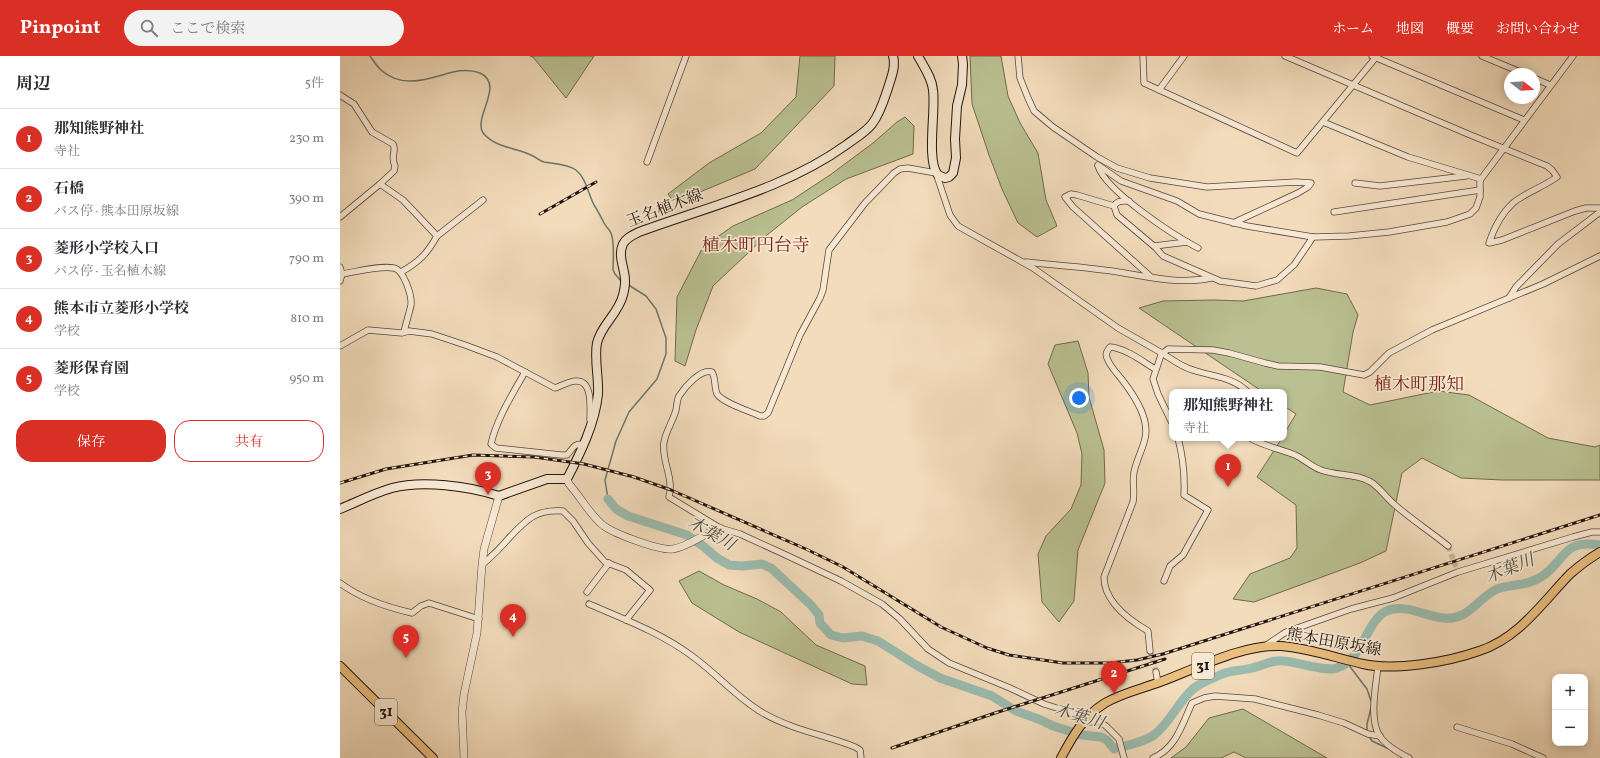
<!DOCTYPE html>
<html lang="ja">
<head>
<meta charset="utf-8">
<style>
	body { margin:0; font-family:Vollkorn,"Noto Serif JP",serif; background:#f2f2f3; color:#2b2b33 }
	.controls { position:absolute; right:12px; bottom:12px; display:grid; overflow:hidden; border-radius:8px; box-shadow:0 2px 10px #0003 }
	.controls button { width:36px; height:36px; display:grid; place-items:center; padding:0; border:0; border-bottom:1px solid #e1e1e2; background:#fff; color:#2b2b33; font:20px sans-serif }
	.compass { position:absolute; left:1164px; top:12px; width:36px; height:36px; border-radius:50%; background:#fff; box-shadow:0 2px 10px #0003; rotate:107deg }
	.you { position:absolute; left:739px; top:342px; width:14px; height:14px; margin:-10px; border:3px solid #fff; border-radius:50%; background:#1a73e8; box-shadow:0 0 0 6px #1a73e833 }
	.badge { display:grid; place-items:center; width:26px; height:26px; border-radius:50%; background:#d93025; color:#fff; font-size:13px; font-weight:700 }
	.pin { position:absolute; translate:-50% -33px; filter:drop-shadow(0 1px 2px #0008) }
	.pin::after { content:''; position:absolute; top:21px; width:14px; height:12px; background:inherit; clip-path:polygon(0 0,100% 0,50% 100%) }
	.popup { position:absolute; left:829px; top:333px; width:118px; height:52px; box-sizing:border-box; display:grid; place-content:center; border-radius:8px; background:#fff; filter:drop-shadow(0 1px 3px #0005); font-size:13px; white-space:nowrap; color:#7c7c81 }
	.popup b { font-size:15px; color:#2b2b33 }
	.popup::after { content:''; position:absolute; left:50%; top:100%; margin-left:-8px; border:8px solid transparent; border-top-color:#fff }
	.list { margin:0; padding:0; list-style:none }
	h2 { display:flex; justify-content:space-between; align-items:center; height:52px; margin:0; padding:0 16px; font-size:17px }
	h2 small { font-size:13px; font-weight:400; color:#7c7c81 }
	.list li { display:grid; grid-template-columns:26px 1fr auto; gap:12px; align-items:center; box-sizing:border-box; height:60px; padding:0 16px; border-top:1px solid #e1e1e2 }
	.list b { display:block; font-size:15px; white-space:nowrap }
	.list p { margin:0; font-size:13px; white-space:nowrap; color:#7c7c81 }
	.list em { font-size:13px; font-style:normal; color:#7c7c81 }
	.actions { display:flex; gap:8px; padding:12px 16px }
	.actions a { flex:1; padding:9px 0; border:1px solid #d93025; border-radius:16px; text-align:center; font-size:14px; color:#d93025 }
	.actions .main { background:#d93025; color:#fff }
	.icon { flex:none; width:22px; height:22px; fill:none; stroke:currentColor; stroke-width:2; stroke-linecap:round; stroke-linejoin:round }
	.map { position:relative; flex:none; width:1260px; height:702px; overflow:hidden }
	header { display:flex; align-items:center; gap:24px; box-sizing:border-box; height:56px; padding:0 20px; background:#d93025; color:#fff }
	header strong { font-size:19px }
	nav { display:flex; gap:22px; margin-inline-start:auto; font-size:14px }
	.search { width:280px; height:36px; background:#f2f2f3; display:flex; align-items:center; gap:10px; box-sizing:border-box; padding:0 14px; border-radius:22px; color:#7c7c81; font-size:15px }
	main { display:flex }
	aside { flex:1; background:#fff }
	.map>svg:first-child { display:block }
	.green { fill:#bac091; stroke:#6e6a4f }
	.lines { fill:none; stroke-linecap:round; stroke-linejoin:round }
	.stream { stroke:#6a786e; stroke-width:1.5 }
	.river { stroke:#9bbcaf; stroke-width:9 }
	.minor-tunnel { stroke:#c9b499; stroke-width:5.5; stroke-dasharray:5.5 3; stroke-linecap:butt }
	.minor-casing { stroke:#564539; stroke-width:7 }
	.tertiary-casing { stroke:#564539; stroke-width:8 }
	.secondary-casing { stroke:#21130d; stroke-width:10 }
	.primary-casing { stroke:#21130d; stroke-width:10 }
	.minor { stroke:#f7e8d3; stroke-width:5.5 }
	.tertiary { stroke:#f7e8d3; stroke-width:7 }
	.secondary { stroke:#f7e8d3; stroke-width:8 }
	.primary { stroke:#eabe7e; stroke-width:8 }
	.rail-casing { stroke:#21130d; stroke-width:3 }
	.rail { stroke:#f7e8d3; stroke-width:1.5; stroke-dasharray:4.5; stroke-linecap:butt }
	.labels { text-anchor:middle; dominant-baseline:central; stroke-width:3.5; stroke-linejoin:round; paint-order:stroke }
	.shield { fill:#f7e8d3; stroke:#615348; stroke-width:1 }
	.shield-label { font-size:15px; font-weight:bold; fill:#21130d }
	.street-label { font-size:16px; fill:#21130d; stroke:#f7e8d3 }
	.water-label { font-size:17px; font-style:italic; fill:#4c4e46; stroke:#f7e8d3 }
	.quarter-label { font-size:18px; fill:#7a1f14; stroke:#f7e8d3 }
</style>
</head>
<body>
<header>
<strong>Pinpoint</strong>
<div class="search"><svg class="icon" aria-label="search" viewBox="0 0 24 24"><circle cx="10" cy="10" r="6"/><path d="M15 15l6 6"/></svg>ここで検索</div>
<nav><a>ホーム</a><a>地図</a><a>概要</a><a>お問い合わせ</a></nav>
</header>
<main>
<aside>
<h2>周辺<small>5件</small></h2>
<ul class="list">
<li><span class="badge">1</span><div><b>那知熊野神社</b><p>寺社</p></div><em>230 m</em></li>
<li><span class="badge">2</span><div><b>石橋</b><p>バス停 · 熊本田原坂線</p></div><em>390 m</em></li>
<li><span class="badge">3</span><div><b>菱形小学校入口</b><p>バス停 · 玉名植木線</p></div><em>790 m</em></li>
<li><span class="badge">4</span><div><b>熊本市立菱形小学校</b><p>学校</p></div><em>810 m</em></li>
<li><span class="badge">5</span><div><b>菱形保育園</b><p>学校</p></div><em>950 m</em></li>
</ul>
<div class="actions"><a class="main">保存</a><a>共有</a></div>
</aside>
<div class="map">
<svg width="1260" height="702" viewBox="0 0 1260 702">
	<rect width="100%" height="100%" fill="#f3dcbc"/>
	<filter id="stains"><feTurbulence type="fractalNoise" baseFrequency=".005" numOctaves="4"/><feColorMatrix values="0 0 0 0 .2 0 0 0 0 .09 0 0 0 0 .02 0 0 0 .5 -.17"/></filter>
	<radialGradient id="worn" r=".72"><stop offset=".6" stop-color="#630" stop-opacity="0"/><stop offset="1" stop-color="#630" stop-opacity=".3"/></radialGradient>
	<g class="green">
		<polygon points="190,0 254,0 226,42 193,1"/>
		<polygon points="460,0 495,0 494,30 415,113 353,139 333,145 328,138 369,107 421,77 456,41"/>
		<polygon points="630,0 661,0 668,40 680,67 698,97 706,144 717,170 697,181 678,167 662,133 649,99 632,48"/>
		<polygon points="565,61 574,70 573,98 506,123 462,151 427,179 373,230 356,274 345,310 335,305 337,241 363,191 393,170 452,144 490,119 533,87 557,66"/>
		<polygon points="976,232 1007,238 1018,259 1013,276 1003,336 1030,349 1098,335 1129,339 1208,382 1255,391 1260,389 1260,424 1162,424 1121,422 1082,402 1062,417 1046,495 1020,507 914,546 893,543 910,518 950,502 957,492 956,449 917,421 942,382 944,382 944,378 956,358 944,350 944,336 923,336 799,252 823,245 874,244 903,245"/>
		<polygon points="738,285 748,317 749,341 764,394 765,427 738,494 734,545 719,566 702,546 698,498 706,480 731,453 741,429 742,398 737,377 708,308 715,289"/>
		<polygon points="359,515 384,529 417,543 441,556 476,589 525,610 527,629 512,628 399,576 352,547 339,525"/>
		<polygon points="903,653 987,702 906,702 894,696 881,702 831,702 846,691 869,662"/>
	</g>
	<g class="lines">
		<g class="stream">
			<path d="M 30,0 C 34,5 37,11 41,14 C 63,34 90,22 113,16 C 122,14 132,14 140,17 C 166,29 131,63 144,78 C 156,92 178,92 193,100 C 197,102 200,105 204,106 C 214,108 227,108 236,114 C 246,122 248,137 254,149 C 258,155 261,161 264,167 C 266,171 270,174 271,177 C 275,188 273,203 273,214 L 275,218 L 282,226"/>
			<polyline points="268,443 265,424 276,385 289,356 317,323 326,298 326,282 316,253 306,240 287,228"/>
			<polyline points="1008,608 1027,633 1031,645"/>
			<polyline points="1027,676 1027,668 1031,652"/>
			<polyline points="1028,679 1032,685 1049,693"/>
		</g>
		<path class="river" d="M 268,443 L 276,453 L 288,460 L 347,479 L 363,490 L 377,502 L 389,509 L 402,510 L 422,508 L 431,512 L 471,549 L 479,559 L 480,567 L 491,579 L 503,582 L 522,580 L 538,585 L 576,609 L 600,622 L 652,640 L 676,655 L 701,664 L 713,670 L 742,679 L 761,681 L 767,684 L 774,693 C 787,689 803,687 814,679 C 830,667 838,646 853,633 C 860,627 871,623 880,619 C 890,614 901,615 912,612 C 923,610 932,603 944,605 C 957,606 986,616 997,612 C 1026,603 1026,557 1053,553 C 1077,549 1100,571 1124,558 C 1136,551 1144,539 1157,533 C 1171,528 1188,530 1201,521 C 1226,505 1221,483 1260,489"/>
		<g class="minor-tunnel">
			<polyline points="1108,490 1118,516"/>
			<polyline points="810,595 816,616"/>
		</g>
		<defs>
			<g id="minor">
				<polyline points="678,0 680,22 688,42 694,55 713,71 757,101 777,112 810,122 867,131 956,126 971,127 968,131 958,137 893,167"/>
				<polyline points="803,0 804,27 957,97 1037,0"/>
				<path d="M 945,0 L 1128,78 L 1207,110 L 1212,114 L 1217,121 C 1203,131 1185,137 1173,147 C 1162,157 1154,172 1149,187 L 1162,184 L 1235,155 L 1246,152 L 1260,152"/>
				<polyline points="1032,0 1184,64"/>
				<polyline points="1142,0 1185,18"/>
				<polyline points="1194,22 1210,29"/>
				<polyline points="819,34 844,0"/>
				<path d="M 0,39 L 14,48 L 32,76 L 53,88 C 57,94 50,100 55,110 L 54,115 L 40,128"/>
				<polyline points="983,66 1068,101 1141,123"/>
				<polyline points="307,106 346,0"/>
				<polyline points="758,109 781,125 837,145 859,158 907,170 973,181 1009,180 1049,176 1107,166 1130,158 1136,152 1140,141 1140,126 1141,123 1233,0"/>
				<path d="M 758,110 C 766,135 833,179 858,192"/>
				<polyline points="1015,127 1040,130 1126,120"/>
				<polyline points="774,150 777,159 815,191 823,200 880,225 916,230 937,224 954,209 973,181"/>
				<polyline points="774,150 737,139 731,138 725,141 733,151 810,220"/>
				<path d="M 774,150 C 778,144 783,145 789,145"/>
				<polyline points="994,156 1140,134"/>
				<path d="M 0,161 L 40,128 L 63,144 L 97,180 C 87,198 79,206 61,216"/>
				<polyline points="97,180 143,144"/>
				<polyline points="814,190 847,186"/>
				<path d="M 686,206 C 715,209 744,211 772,215 C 804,220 839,229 871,222"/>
				<polyline points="0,211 2,218 0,225"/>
				<path d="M 2,218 C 16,216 40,209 54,212 C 64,214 72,240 71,249 C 69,258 66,267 64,276"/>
				<polyline points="1169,242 1176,231 1218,188 1260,156"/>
				<path d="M 0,290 L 28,274 L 62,277 L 69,275 L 92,278 L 125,289 L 157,301 L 215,332 C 221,330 231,324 237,325 C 253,325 250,353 250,364"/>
				<path d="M 185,316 C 172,339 157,362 151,388 L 156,392 L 221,399 L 227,399 C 232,394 234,386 243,389"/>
				<polyline points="832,367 818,338 813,323 821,299 828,293 873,294 889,297 925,307 938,310 980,311 1024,319 1030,316 1049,297 1092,274 1203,228 1260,200"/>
				<path d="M 910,382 C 924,390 940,393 955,399 C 964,403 972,411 981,414 C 997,420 1014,417 1029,425 C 1039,430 1046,442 1055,449 C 1072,464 1091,476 1108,490"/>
				<path d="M 142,509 C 151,501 160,493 168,483 C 186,464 195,453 223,455 L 233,465 L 248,487 L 265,506 L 286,514 L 310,534 L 286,564"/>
				<path d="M 824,525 L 830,510 L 843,499 L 868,454 L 844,439 C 845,419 843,401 838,382"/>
				<path d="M 0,527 C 21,543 46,551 72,557 L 81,550 L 89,547 L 139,563"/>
				<polyline points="247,536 269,507"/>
				<path d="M 249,548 C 284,563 321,577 352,600 C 377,618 397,642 423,657 C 452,674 485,679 515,691 L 520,694 L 521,702"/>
				<polyline points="925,590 946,576 1011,553 1053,542 1118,516 1233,481 1252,476 1260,476"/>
				<path d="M 810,595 L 808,575 C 789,564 764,546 764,521 L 793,446 C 795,436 792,426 794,416 C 800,390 813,382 801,354 C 796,343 790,334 783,325 C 778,318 770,311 767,302 C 765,298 767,295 770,291 C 785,292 802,305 815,313"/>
				<path d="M 1038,610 C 1036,630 1029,661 1039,679 C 1045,689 1059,697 1069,702"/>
				<polyline points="816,616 818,627"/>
				<polyline points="1117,671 1172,688 1203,702"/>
				<path d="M 784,702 L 779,683 L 766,670 L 758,665 L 741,667 L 739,659 L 704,648 L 670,632 L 609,607 L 588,593 L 560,563 L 542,548 L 501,525 L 448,500 L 400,478 L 380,472 L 329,441 C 334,420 321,405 324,386 C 326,375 333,365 336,354 C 337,349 337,344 339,340 C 345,331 361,312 372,316 C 376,323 374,331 377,338 C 383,347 409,355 420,360 L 424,360 L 428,357 L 460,279 L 480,242 L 483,234 L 489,194 L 525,147 L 554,117 L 560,113 L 568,112 L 596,117 L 610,159 L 618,170 L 693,212 L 778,272 L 820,296 L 824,297 L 825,299 C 834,305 842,311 853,314 C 873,321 891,320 908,336"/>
				<path d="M 813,702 C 836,692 842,669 852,647 L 864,642 L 875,640 L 915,643 L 978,659 L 1004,667 L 1028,678 L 1040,680"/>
			</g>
			<g id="tertiary">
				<path d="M 227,423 L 229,428 C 240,440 252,462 264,470 C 275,478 320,495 333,493 C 350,490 364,477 380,472"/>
				<polyline points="124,702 122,656 124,638 137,577 142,509 144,493 159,440"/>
			</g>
			<g id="secondary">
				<path d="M 578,0 C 584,11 592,22 593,34 C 596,54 586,105 598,119 L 605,122 L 609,121 L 613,117 L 616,102 L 615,83 L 617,50 L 622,29 L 623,8 L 622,0"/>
				<path d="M 0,453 C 17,446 34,437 52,432 C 82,424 129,430 159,440 L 207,423 L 227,423 C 240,398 255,368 258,338 C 259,322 254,303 257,287 C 261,269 279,257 283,239 C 284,235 285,231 285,227 C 286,214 277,201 283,188 C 286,182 293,179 299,176 C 369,150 445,133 506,89 C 514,83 526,76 532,68 C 540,58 544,44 548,32 C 551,22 556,11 553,0"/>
			</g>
			<g id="primary">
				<polyline points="0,610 93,702"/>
				<path d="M 721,702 C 732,681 744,660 765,647 C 782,637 801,633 820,626 C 856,613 902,588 941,590 C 969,592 996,602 1023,608 C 1055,615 1108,606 1139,595 C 1179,582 1202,547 1230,518 C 1239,510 1250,502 1260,496"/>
			</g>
		</defs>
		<use href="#minor" class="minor-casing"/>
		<use href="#tertiary" class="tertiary-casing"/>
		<use href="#secondary" class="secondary-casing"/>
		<use href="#primary" class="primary-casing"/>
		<use href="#minor" class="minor"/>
		<use href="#tertiary" class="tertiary"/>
		<use href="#secondary" class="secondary"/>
		<use href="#primary" class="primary"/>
		<defs>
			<g id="rail">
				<polyline points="200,158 256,126"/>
				<polyline points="0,427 46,413 133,399 194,401 244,408 294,421 331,434 466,493 503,511 601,571 647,592 669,599 723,607 770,607 797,604 823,598 1260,459"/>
				<polyline points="552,692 655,657 825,603"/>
			</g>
		</defs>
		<use href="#rail" class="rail-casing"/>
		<use href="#rail" class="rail"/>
	</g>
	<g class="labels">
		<g class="shield">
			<rect x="852" y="597" width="22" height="26" rx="3"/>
			<rect x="35" y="643" width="22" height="26" rx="3"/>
		</g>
		<g class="shield-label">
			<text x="863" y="610">31</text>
			<text x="46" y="656">31</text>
		</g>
		<g class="street-label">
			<text transform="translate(325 153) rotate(-21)">玉名植木線</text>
			<text transform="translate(994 587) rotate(10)">熊本田原坂線</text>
		</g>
		<g class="water-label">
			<text transform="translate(371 478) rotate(30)">木葉川</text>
			<text transform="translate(1170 513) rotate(-22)">木葉川</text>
			<text transform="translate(739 661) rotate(17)">木葉川</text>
		</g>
		<g class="quarter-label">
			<text x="416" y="190">植木町円台寺</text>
			<text x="1079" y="329">植木町那知</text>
		</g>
	</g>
	<rect width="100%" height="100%" filter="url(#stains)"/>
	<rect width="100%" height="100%" fill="url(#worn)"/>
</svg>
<div class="controls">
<button>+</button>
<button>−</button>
</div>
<svg class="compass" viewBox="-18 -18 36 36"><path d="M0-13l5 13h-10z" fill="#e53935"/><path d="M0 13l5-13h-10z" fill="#7c7c81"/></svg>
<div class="you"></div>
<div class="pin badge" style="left:888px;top:431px">1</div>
<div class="popup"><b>那知熊野神社</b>寺社</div>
<div class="pin badge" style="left:774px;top:638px">2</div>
<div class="pin badge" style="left:148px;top:439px">3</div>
<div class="pin badge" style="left:173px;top:581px">4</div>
<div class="pin badge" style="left:66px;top:602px">5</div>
</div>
</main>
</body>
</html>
